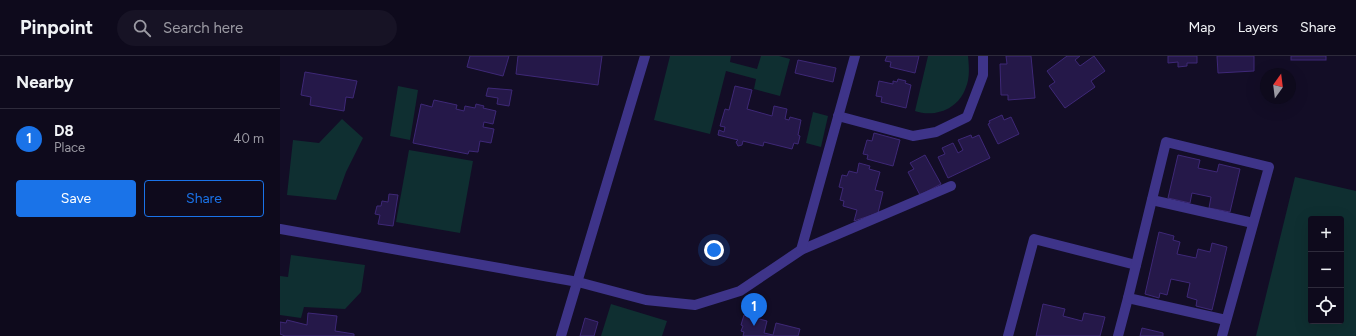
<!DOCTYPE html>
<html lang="en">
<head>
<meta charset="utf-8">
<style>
	body { margin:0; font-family:Figtree,sans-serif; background:#171325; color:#f1f3f6 }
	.controls { position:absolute; right:12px; bottom:12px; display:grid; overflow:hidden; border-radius:4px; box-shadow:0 4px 16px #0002 }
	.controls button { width:36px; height:36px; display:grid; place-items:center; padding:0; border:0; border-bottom:1px solid #2e2b3b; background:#0e0a1c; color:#f1f3f6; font:20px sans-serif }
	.compass { position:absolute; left:980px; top:12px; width:36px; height:36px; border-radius:50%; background:#0e0a1c; box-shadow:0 4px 16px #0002; rotate:14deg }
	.you { position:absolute; left:434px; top:194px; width:14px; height:14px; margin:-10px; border:3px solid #fff; border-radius:50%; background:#1a73e8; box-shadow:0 0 0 6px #1a73e833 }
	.badge { display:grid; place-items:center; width:26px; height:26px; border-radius:50%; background:#1a73e8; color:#fff; font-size:13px; font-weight:700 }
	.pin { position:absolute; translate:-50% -33px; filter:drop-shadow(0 1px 2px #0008) }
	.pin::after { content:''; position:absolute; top:21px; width:14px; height:12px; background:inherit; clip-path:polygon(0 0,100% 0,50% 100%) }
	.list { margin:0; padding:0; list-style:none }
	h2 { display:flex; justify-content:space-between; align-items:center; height:52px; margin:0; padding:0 16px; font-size:17px }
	h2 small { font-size:13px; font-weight:400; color:#9b9aa3 }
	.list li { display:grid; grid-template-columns:26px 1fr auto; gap:12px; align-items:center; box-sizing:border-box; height:60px; padding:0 16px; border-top:1px solid #2e2b3b }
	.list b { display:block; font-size:15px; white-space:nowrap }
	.list p { margin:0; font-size:13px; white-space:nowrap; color:#9b9aa3 }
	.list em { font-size:13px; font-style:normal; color:#9b9aa3 }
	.actions { display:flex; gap:8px; padding:12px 16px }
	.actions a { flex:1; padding:9px 0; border:1px solid #1a73e8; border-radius:4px; text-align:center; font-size:14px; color:#1a73e8 }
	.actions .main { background:#1a73e8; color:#fff }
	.icon { flex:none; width:22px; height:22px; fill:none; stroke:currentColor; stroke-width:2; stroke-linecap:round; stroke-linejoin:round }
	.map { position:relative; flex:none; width:1076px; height:280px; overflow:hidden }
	header { display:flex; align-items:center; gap:24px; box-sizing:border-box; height:56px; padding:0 20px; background:#0e0a1c; border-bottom:1px solid #2e2b3b }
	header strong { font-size:19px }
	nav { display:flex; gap:22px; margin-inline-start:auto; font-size:14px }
	.search { width:280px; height:36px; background:#171325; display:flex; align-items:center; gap:10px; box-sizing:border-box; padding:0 14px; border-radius:22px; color:#9b9aa3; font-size:15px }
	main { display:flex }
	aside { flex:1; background:#0e0a1c }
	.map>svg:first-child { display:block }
	.green { fill:#0f2f31; fill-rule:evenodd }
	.building { fill:#251849; stroke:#3e2877 }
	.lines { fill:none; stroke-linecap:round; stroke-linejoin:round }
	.minor { stroke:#3e3489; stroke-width:10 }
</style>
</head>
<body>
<header>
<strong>Pinpoint</strong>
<div class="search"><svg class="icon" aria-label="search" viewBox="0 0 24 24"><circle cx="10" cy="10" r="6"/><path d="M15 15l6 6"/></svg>Search here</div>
<nav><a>Map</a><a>Layers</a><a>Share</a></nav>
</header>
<main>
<aside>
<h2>Nearby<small></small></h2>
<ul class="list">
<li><span class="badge">1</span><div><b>D8</b><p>Place</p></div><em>40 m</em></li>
</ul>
<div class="actions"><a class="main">Save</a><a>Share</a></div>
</aside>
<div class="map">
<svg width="1076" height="280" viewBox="0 0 1076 280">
	<rect width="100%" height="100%" fill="#130d26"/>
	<g class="green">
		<polygon points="390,0 451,0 450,6 477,13 481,0 499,0 510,3 500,40 474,33 476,23 446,15 430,78 374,64"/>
		<path d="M 648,0 L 688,0 C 689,10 690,22 686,31 C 679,53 655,62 635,55 Z"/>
		<polygon points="118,30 138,34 130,84 110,80"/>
		<polygon points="533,56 548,60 541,91 526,87"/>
		<polygon points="62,63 83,82 66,116 56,144 7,139 13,84 39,87"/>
		<polygon points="129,94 193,105 180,177 116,166"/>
		<path d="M 1015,121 L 1076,135 L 1076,280 L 976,280 ZM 1031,163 L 1061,163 L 1061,265 L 1031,265 Z"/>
		<polygon points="11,199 85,209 81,236 65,253 24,251 21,262 0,259 0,220 8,221"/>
		<polygon points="331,248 387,265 382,280 321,280"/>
	</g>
	<g class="building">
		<polygon points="190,0 229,0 223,20 187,11"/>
		<polygon points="238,0 322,0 318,29 236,18"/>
		<polygon points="607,0 639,0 635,17 610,11 611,6 605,5"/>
		<polygon points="726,0 751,0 755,42 728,44 728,39 721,39 720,8 727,8"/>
		<polygon points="787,0 800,0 795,4 800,10 814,0 825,15 811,25 815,31 785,52 769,30 775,26 767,15"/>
		<polygon points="888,0 917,0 917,7 907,7 907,10 898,11 898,6 888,7"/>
		<polygon points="937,0 974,0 974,15 938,17"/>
		<rect x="1011" y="0" width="35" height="4"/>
		<polygon points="518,4 556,12 553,26 515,17"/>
		<polygon points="25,16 77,25 73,42 66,41 64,55 30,49 31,41 21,39"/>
		<polygon points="618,23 626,25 625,27 631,29 626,52 601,46 602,41 596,40 599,25 613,28 613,25 617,26"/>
		<polygon points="455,30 472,34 467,53 492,60 494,50 507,53 505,63 509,64 510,61 521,64 518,79 520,80 518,88 514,87 512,93 484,86 483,90 463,85 462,89 458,90 456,86 458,84 438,79 439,74 444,76 445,71 440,70 445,53 449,54"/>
		<polygon points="208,32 232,34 229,50 217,48 218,42 206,40"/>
		<polygon points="154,44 177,49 176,53 184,55 185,50 195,52 196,48 204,50 203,52 216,55 213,68 204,66 203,71 214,73 211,87 200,85 198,96 189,95 188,98 133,87 141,48 152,51"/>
		<polygon points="722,59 724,64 731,61 739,78 718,88 708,68 710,67 709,65"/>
		<polygon points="594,77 620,84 613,110 587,103 588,99 583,98 587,84 592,85"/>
		<polygon points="691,79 692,82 699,79 710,102 668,122 658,101 665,98 662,92 673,87 678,97 683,94 678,84"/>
		<polygon points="645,99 661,128 640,139 628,116 634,113 630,107"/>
		<polygon points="898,99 920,104 918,112 937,116 939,108 960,113 950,156 929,152 931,141 912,137 910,147 888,142"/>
		<polygon points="579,107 590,110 589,113 600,116 595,134 603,136 598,157 574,165 577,154 563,150 564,145 560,144 563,132 559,131 562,119 567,120 569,115 577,117"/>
		<polygon points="109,138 118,139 113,170 98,168 100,159 95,158 97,150 101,150 102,145 108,146"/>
		<polygon points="879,176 894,180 893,184 900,186 897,198 916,202 918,193 930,196 932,187 947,191 932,254 916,250 917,244 907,241 910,227 891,223 887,239 880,237 879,242 865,238"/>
		<polygon points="763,248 785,253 783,260 802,265 804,257 825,261 820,280 756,280"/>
		<polygon points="28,257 57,260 55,275 74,278 74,280 5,280 0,278 0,266 6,267 7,264 27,269"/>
		<polygon points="464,259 487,265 484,277 493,279 496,267 520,273 518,280 463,280 464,276 461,275 463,270 461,269"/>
		<polygon points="305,262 318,266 314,280 300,280"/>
		<polygon points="862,272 883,277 883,280 860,280"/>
	</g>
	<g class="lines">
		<g class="minor">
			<polyline points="558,60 633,80 656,76 687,61 703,19 703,0"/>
			<polyline points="872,144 973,167"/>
			<polyline points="0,173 298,226 366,244 415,249 460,235 521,194 671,130"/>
			<polyline points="521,194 575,0"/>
			<polyline points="281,280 365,0"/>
			<polyline points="728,280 754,183 856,209"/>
			<polyline points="838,280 848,242"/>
			<polyline points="942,280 989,111 886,86 848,242 946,264"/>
		</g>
	</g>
</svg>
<div class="controls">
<button>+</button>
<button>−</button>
<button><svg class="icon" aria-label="locate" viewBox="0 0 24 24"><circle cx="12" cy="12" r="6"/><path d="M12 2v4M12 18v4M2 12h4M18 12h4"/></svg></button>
</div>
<svg class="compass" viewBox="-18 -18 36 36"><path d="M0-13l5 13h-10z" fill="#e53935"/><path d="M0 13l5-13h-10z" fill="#9b9aa3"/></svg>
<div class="you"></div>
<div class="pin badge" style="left:474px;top:270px">1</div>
</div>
</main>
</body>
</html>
